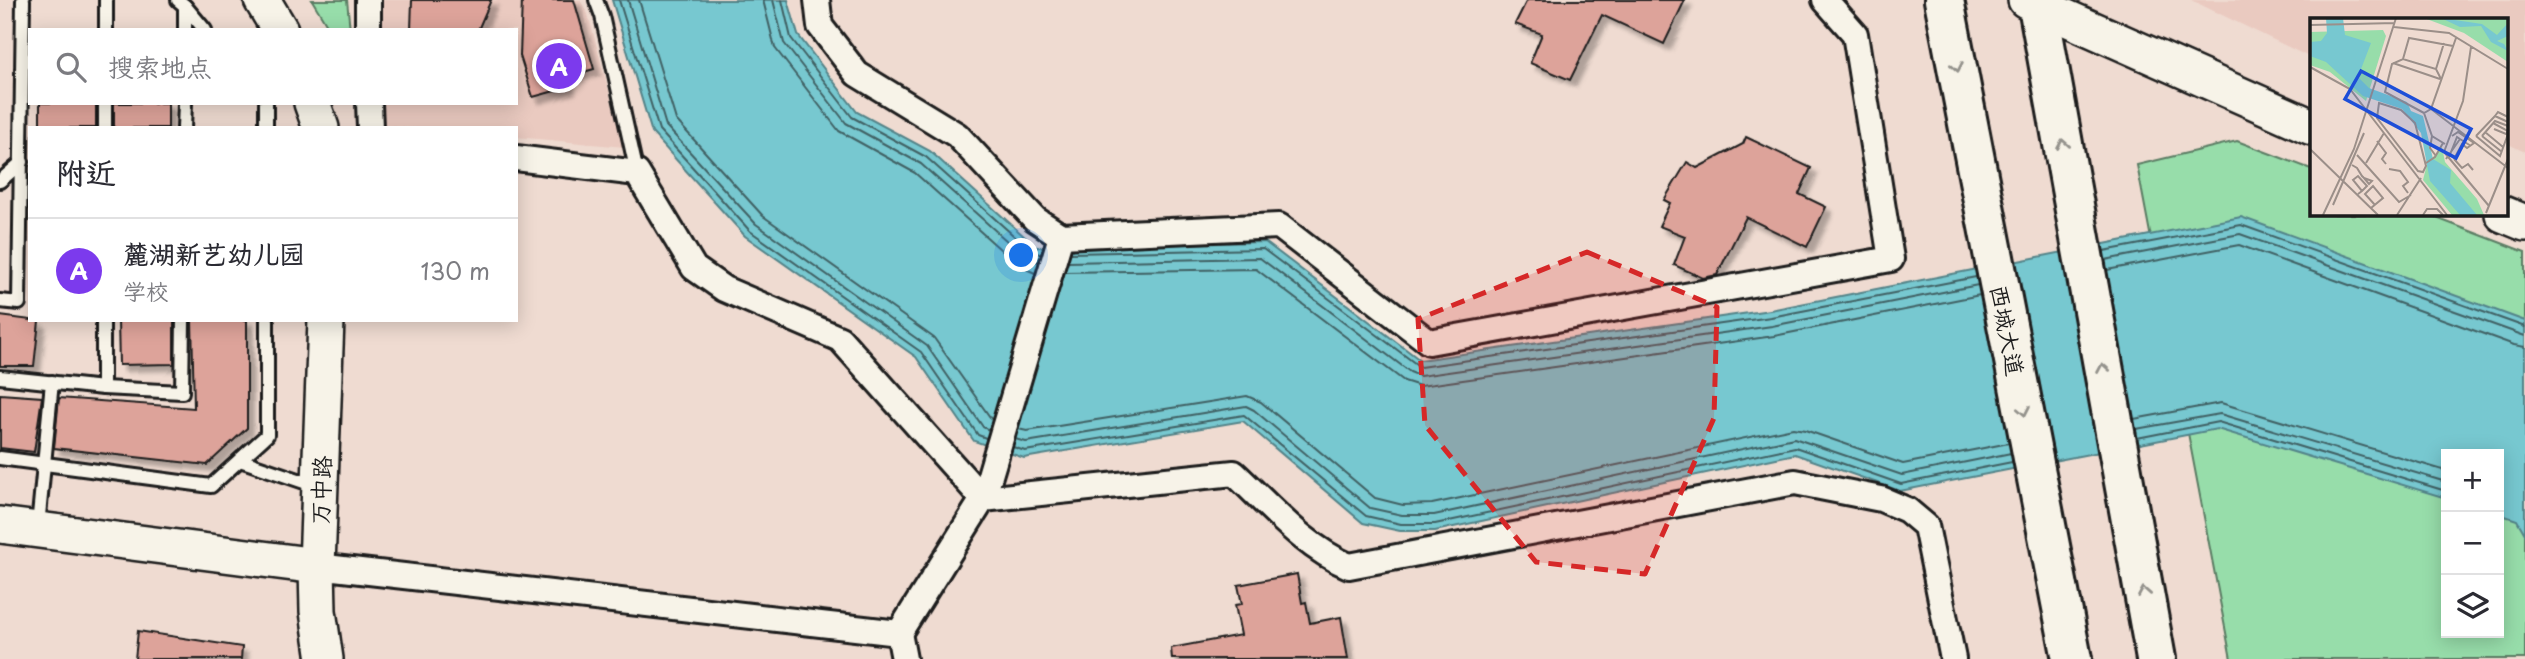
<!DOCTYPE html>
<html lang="zh">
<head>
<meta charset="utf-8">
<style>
	body { margin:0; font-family:"Playpen Sans","LXGW WenKai TC",sans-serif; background:#f2f2f3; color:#2b2b33 }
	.controls { position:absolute; right:21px; bottom:21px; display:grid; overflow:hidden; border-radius:0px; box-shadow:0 4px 18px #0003 }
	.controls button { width:63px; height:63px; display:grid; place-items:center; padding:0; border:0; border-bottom:2px solid #e1e1e2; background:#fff; color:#2b2b33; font:35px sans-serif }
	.you { position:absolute; left:1022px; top:256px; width:24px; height:24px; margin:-18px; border:5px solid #fff; border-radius:50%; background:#1a73e8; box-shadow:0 0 0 10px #1a73e833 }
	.badge { display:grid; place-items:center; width:46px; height:46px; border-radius:50%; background:#7c3aed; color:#fff; font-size:23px; font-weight:700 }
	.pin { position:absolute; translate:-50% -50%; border:4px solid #fff; box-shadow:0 2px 7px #0006 }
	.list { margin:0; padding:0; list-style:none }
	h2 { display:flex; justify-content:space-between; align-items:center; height:91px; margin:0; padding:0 28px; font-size:30px }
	h2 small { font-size:23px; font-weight:400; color:#7c7c81 }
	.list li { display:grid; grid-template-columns:46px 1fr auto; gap:21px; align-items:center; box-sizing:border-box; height:105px; padding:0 28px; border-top:2px solid #e1e1e2 }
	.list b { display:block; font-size:26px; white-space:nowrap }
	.list p { margin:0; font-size:23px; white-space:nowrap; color:#7c7c81 }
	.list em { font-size:23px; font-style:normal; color:#7c7c81 }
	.icon { flex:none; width:38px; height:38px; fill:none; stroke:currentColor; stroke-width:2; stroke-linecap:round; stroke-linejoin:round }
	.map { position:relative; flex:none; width:2525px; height:659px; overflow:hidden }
	.search { position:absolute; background:#fff; box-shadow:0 4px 18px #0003; left:28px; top:28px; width:490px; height:77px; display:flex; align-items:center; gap:18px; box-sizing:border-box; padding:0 24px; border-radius:0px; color:#7c7c81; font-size:26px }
	.panel { position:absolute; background:#fff; box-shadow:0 4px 18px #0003; left:28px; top:126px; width:490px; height:196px; border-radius:0px }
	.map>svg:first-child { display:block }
	.built { fill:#eacac0 }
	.green { fill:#97ddaa; stroke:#5a7c63; stroke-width:2; fill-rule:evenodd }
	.water { fill:#77c8d0; stroke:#538388; stroke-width:2 }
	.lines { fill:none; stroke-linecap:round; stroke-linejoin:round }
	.shore { stroke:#406164; stroke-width:2 }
	.building { fill:#dda39a; stroke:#1c1c1c; stroke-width:2; filter:url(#shadow) }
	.lane-casing { stroke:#1c1c1c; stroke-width:18 }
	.street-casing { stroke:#1c1c1c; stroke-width:30 }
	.secondary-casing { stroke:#1c1c1c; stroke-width:40 }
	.highway-casing { stroke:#1c1c1c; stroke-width:44 }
	.lane { stroke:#f7f3e8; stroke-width:12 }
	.street { stroke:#f7f3e8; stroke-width:24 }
	.secondary { stroke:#f7f3e8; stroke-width:35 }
	.highway { stroke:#f7f3e8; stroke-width:38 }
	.oneway { stroke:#94928c }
	.marked { fill:#d62828; fill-opacity:0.2; stroke:#d62828; stroke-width:5; stroke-dasharray:14 9; stroke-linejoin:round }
	.labels { text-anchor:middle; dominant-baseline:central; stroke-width:5; stroke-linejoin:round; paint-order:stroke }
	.street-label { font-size:23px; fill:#1c1c1c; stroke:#f7f3e8 }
	.inset-road { fill:none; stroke:#9b8f89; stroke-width:2 }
	.view { fill:#1d4ed8; fill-opacity:0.15; stroke:#1d4ed8; stroke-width:3.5 }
	.inset-edge { fill:none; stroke:#1c1c1c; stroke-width:3.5 }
</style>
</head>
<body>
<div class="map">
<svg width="2525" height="659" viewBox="0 0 2525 659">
	<defs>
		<filter id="shadow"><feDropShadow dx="6" dy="6" stdDeviation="2" flood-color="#0004"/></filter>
	</defs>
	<rect width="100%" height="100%" fill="#efdbd1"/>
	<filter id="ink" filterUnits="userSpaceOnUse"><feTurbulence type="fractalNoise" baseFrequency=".0143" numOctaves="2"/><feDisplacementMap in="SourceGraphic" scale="14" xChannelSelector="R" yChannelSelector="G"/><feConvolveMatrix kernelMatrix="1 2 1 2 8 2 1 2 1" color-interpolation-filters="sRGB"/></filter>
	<g filter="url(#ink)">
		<g class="built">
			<polygon points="383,0 580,0 588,14 624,147 516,137 516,128 414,128 383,125 383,103 516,103 516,30 383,30"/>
			<polygon points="2191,0 2525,0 2525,152 2506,143 2506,19 2312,19 2311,58"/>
		</g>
		<g class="green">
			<polygon points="312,0 347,0 350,30 330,30"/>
			<path d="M 2237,141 L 2311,169 L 2312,214 L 2426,214 L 2525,252 L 2525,659 L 2231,659 L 2137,165 ZM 2446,454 L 2499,454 L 2499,633 L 2446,633 Z"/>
		</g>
		<polygon class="water" points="612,0 788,0 798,35 857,112 930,151 1036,247 1265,242 1420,360 1770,310 2241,217 2525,321 2525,534 2517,520 2499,514 2499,454 2446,454 2446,498 2217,429 1900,491 1795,454 1435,531 1400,531 1363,523 1243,421 1024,458 974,441 916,357 745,236 652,133"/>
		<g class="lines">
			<g class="shore">
				<polyline points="619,0 659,130 750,231 921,352 978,435 986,438"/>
				<polyline points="628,0 666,126 756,224 927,346 983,427 989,430"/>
				<polyline points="639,0 676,120 763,216 934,338 992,420"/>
				<polyline points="763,0 775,48 839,131 915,173 1019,266 1035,273"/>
				<polyline points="773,0 784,43 846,123 921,164 1026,258 1039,262"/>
				<polyline points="782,0 791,38 852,117 926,157 1032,252 1041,254"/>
				<polyline points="2104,251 2241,225 2525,327"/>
				<polyline points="1071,253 1263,249 1420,367 1771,317 1976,277"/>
				<polyline points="2105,260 2240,234 2525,336"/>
				<polyline points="1068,262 1260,258 1410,372 1420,376 1772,326 1978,285"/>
				<polyline points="2107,270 2239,245 2514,345 2525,347"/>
				<polyline points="1065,272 1256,269 1404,381 1420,386 1774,336 1980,295"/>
				<polyline points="2134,419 2221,403 2446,471"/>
				<polyline points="1018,429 1027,431 1247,396 1261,402 1375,498 1403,505 1432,504 1793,428 1805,430 1903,464 2009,443"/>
				<polyline points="2136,429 2220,414 2446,482"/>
				<polyline points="2137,438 2218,422 2446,491"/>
				<polyline points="1015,439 1026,442 1246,406 1254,410 1370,508 1402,515 1434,515 1794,438 1902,475 2011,453"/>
				<polyline points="1013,447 1025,451 1244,415 1366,516 1401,524 1435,524 1795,447 1901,484 2012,462"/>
			</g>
		</g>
		<g class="building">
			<polygon points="412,0 491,0 478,30 411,30"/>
			<polygon points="522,0 574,0 594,69 566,77 569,87 533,97 520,56"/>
			<polygon points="1527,0 1685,0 1664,44 1602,15 1570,80 1530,63 1542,34 1515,24"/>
			<rect x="40" y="103" width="56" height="25"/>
			<rect x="114" y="103" width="54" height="25"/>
			<polygon points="1746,137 1811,168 1799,194 1826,207 1807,247 1746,217 1717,275 1703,278 1674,265 1685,236 1659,226 1670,203 1664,200 1687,162 1697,168 1743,144"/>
			<polygon points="0,316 39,321 34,366 0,366"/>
			<polygon points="118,320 174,320 174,364 119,365"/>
			<polygon points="192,320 247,320 247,428 207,465 54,448 59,398 194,408"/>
			<polygon points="0,394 42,397 34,452 0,448"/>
			<polygon points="1297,574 1302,603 1306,602 1310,623 1341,617 1348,659 1172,659 1171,648 1241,635 1235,605 1242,604 1238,585"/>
			<polygon points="138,631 242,647 241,659 135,659"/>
		</g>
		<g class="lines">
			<defs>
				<g id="lane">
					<polyline points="178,0 185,6 185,30"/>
					<polyline points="596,0 602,16 637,173"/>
					<polyline points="185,6 205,30"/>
					<polyline points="106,30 106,0"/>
					<polyline points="266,103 266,128"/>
					<polyline points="105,128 105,103"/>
					<polyline points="184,128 185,103"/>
					<polyline points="0,181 22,162"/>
					<polyline points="0,301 19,303 23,0"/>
					<polyline points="0,377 103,388 103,320"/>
					<polyline points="103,388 182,392 183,320"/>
					<polyline points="0,458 211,486 267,435 267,320"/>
					<polyline points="240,460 316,486"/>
					<polyline points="38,526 52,382"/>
				</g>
				<g id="street">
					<polyline points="368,0 368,30"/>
					<polyline points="817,0 820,26 857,74 957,135 1035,219 1061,236 1279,226 1429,342 1891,259 1855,34 1825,0"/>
					<polyline points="369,103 370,128"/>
					<polyline points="516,158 637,173 694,268 724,289 840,339 983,499"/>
					<polyline points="983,499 1061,236"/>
					<polyline points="317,566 899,633 904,659"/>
					<path d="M 899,633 L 983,499 L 1234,473 C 1270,506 1304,547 1349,566 L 1795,482 L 1881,499 L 1907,510 L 1926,526 L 1953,659"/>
				</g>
				<g id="secondary">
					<polyline points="262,0 280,30"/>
					<polyline points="2026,0 2312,127"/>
					<polyline points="312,103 321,128"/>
					<polyline points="2503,214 2525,223"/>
					<polyline points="0,525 317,566"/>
					<polyline points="325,659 318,611 317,566 326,320"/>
				</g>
				<g id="highway">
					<polyline points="1944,0 2072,659"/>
					<polyline points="2037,0 2156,659"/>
				</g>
			</defs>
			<use href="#lane" class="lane-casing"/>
			<use href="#street" class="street-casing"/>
			<use href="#secondary" class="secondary-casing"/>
			<use href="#highway" class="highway-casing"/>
			<use href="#lane" class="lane"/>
			<use href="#street" class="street"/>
			<use href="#secondary" class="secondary"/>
			<use href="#highway" class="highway"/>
		</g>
		<defs><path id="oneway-chevron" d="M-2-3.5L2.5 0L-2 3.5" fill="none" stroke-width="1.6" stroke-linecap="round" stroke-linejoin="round" transform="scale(1.75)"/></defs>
		<g class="oneway">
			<use href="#oneway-chevron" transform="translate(1957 67) rotate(79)"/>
			<use href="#oneway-chevron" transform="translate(2063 144) rotate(-100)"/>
			<use href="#oneway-chevron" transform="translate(2103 368) rotate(-100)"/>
			<use href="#oneway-chevron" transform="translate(2024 411) rotate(79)"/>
			<use href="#oneway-chevron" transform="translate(2144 592) rotate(-100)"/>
		</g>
	</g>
	<path class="marked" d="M 1587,252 L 1717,307 L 1714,418 L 1645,574 L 1536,562 L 1425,425 L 1418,319 Z"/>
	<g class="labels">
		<g class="street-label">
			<text transform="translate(2008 330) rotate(79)">西城大道</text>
			<text transform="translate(320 490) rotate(-88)">万中路</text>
		</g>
	</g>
	<g transform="translate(2310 18)">
		<rect width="198" height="198" fill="#efdbd1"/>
		<path d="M 114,0 L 198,0 L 198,44 L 154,15 ZM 73,12 L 76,18 L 56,83 L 20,54 L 0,47 L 0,14 ZM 132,129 L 135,144 L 167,181 L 174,197 L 142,197 L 113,162 L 117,146 Z" fill="#97ddaa"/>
		<path d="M 16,0 L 33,0 L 35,17 L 61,25 L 48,59 L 59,70 L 97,84 L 101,93 L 113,98 L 123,141 L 141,152 L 140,165 L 167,197 L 150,197 L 120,163 L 111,115 L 92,91 L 53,78 L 16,44 L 0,38 L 0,24 L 11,23 L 17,15 ZM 131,0 L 172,6 L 187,17 L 198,5 L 198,18 L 187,23 L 194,26 L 198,33 L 181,24 L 171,8 L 150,9 Z" fill="#77c8d0"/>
		<path class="inset-road" d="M 160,0 L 187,0M 0,7 L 85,5M 84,9 L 139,15 L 198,51M 146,20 L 121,91 L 198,150M 161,29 L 153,83 L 134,134 L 179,188M 93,41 L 99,20 L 143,28M 83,45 L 130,61M 0,49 L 40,71 L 137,197M 126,51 L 134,25M 69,85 L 91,92 L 105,105 L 116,148 L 113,154 L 108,153 L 67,100 ZM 121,91 L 114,95 L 75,74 L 82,46 L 93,41 L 126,51 L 131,61M 114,95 L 122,118 L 135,126M 198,99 L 188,94 L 185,98 L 198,104M 183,105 L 198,113 L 196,116 L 184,111M 175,114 L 193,129M 122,118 L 120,130 L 126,138M 142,118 L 148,114 L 164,125 L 157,130 L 152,126 L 144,141M 166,118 L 190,138 L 198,116M 166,118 L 185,98M 172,118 L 185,103 L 198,108M 172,118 L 192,134M 67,123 L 76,135 L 72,141 L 76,146M 0,131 L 68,197M 47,137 L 89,184 L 101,177M 139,139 L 147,119 L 150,121M 136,141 L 150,121 L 161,128M 144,141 L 152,150 L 158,146 L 163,152M 56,145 L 74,115M 116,145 L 125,139 L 133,125M 42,147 L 47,150 L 52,158 L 54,160 L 59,166 L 62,163 L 54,160M 79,151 L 90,153 L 98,164 L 93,168 L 98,175M 48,176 L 52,173 L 57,168 L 48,158 L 43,162 L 52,173M 23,187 L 54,115M 61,190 L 73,180 L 63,168 L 55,176 L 65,187M 176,195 L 198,141M 13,197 L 44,131 L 86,0M 87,197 L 111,160M 113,197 L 117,191 L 127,191 L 133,197"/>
		<path class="view" d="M 51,53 L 161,111 L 146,140 L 35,81 Z"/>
		<rect width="198" height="198" class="inset-edge"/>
	</g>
</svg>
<div class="controls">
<button>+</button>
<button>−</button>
<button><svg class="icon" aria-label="layers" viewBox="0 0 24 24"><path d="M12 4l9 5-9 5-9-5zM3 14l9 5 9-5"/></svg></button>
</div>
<div class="you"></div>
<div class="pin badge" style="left:559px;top:66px">A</div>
<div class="search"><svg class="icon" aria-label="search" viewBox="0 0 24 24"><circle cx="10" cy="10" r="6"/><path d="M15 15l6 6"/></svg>搜索地点</div>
<section class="panel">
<h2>附近<small></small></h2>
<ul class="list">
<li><span class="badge">A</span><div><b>麓湖新艺幼儿园</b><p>学校</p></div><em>130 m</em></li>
</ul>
</section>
</div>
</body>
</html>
